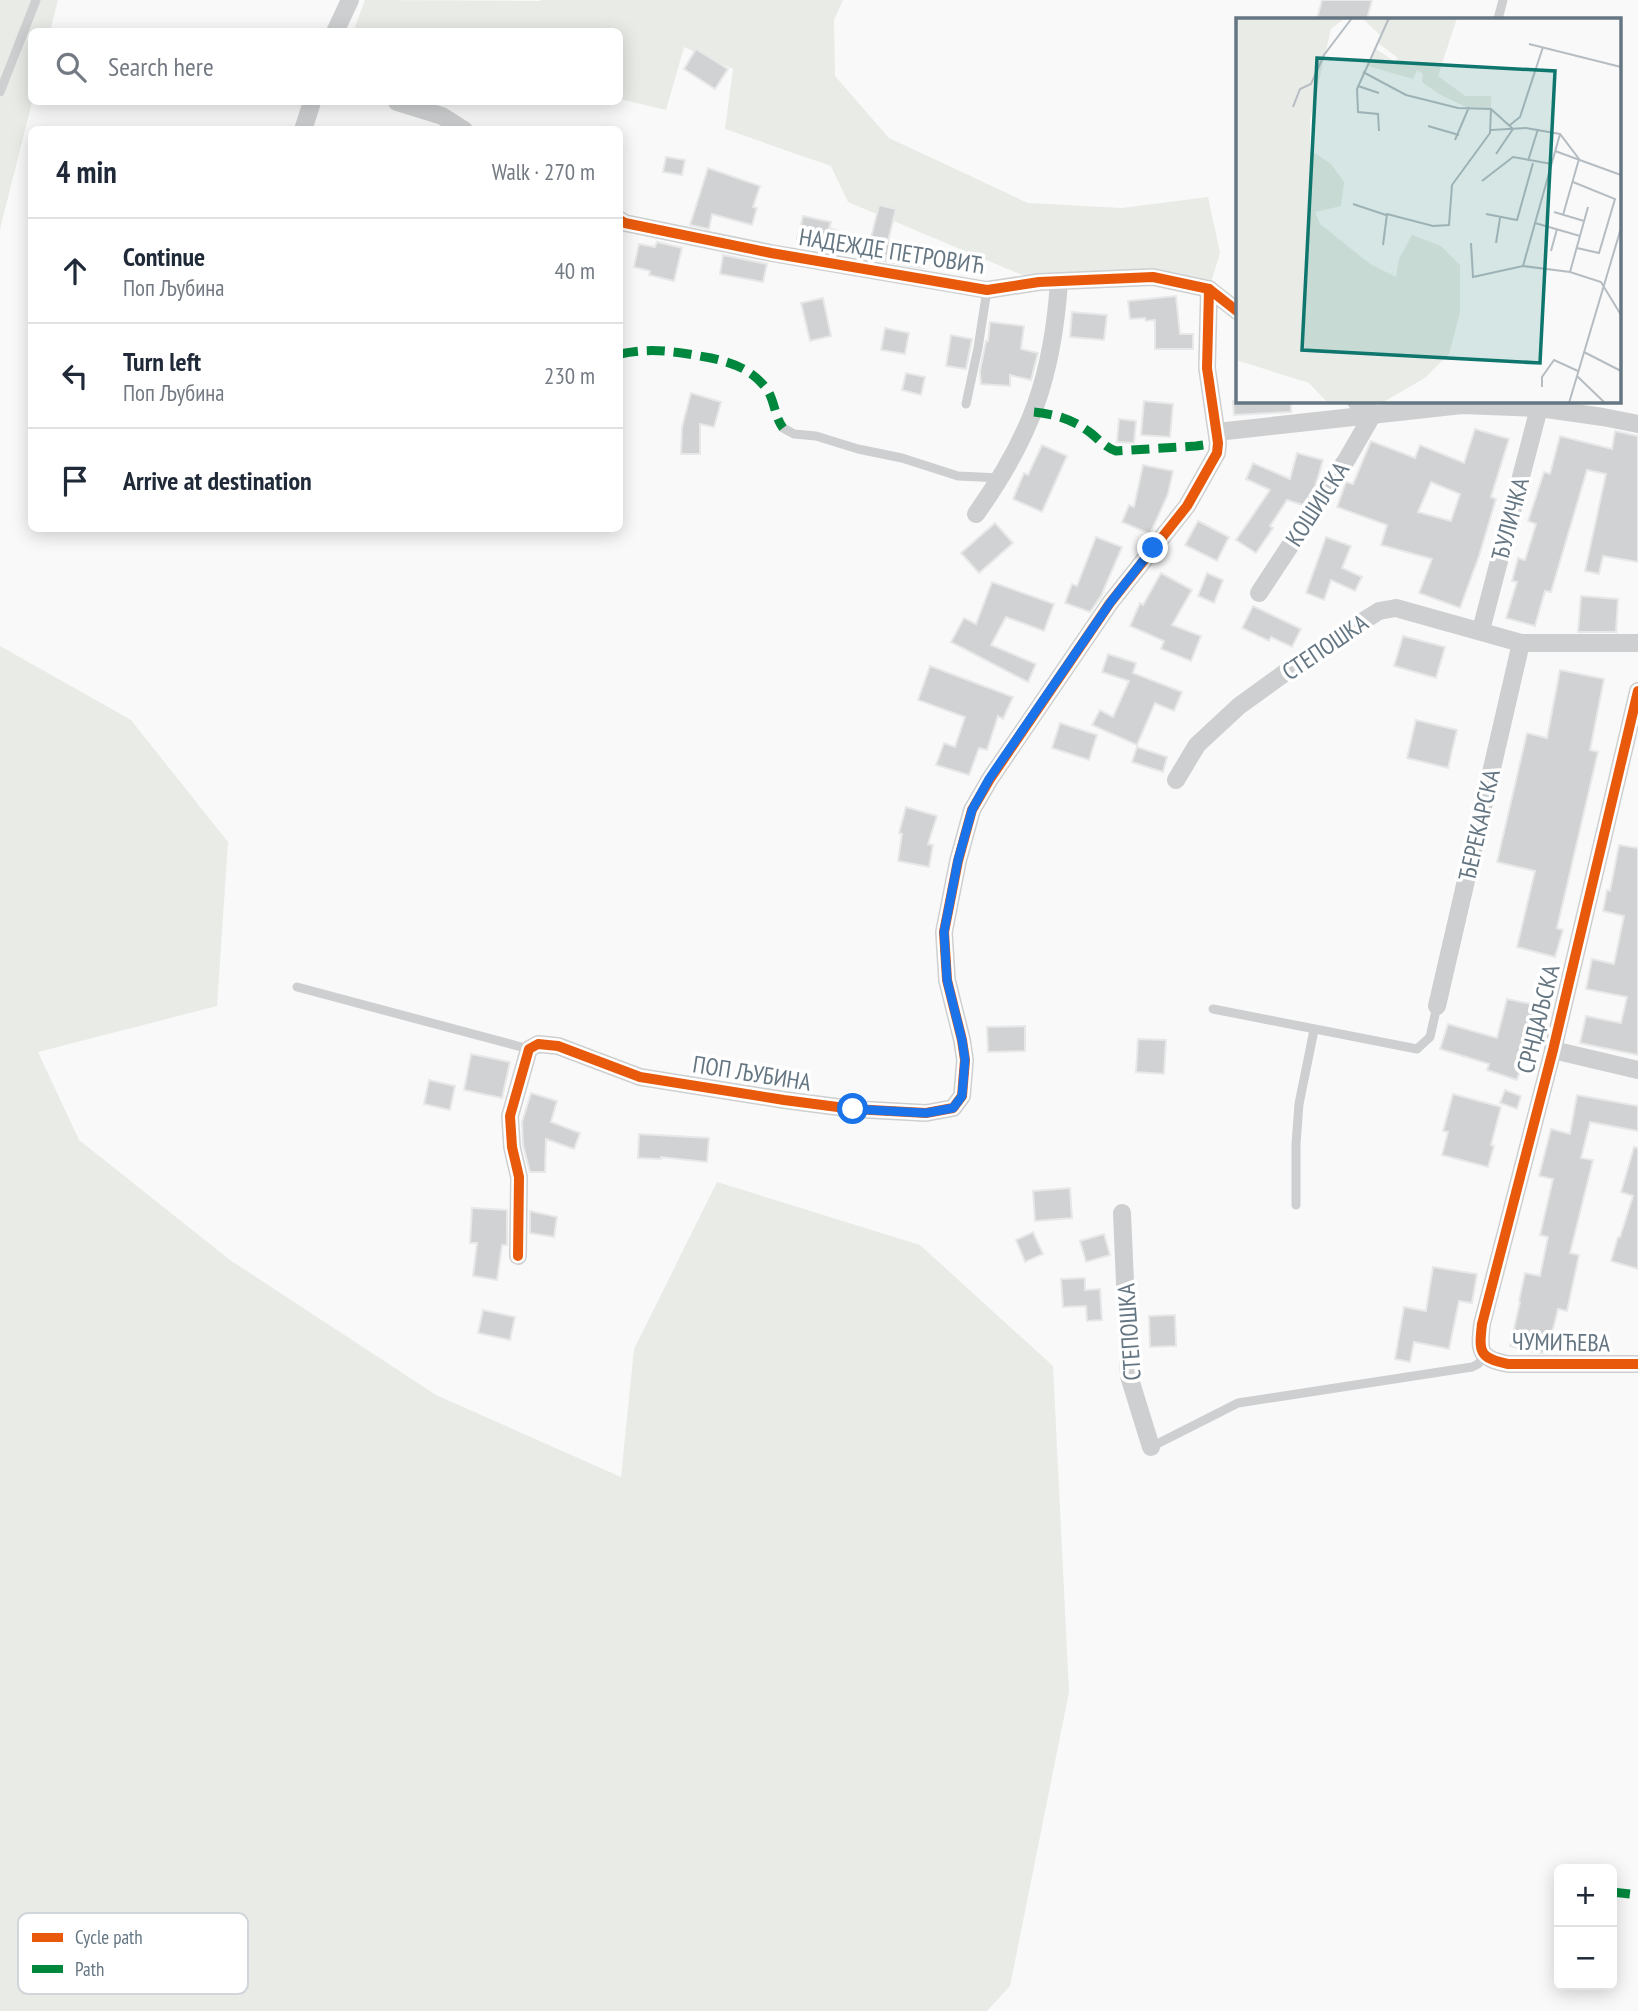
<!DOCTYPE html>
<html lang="en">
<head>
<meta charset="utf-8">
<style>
	body { margin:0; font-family:"PT Sans Narrow",sans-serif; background:#f2f2f3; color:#1f2937 }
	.controls { position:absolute; right:21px; bottom:21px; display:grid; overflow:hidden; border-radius:10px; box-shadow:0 4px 18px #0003 }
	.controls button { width:63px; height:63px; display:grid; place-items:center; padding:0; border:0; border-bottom:2px solid #e0e1e3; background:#fff; color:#1f2937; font:35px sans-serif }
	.stop { position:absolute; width:21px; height:21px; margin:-16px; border:5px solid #1a73e8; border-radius:50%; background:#fff }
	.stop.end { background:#1a73e8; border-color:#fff; box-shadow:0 2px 7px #0008 }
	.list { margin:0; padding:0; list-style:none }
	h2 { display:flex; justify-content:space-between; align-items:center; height:91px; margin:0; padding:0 28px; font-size:30px }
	h2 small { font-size:23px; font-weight:400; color:#747a83 }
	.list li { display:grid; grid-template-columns:46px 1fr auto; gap:21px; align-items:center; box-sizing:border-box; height:105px; padding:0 28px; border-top:2px solid #e0e1e3 }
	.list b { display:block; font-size:26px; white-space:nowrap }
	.list p { margin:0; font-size:23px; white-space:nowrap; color:#747a83 }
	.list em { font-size:23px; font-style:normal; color:#747a83 }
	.icon { flex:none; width:38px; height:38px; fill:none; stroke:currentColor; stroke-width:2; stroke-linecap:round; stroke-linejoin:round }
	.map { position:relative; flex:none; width:1638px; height:2011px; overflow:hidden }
	.search { position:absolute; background:#fff; box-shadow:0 4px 18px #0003; left:28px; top:28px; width:595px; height:77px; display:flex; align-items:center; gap:18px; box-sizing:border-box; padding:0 24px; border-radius:10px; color:#747a83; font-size:26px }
	.panel { position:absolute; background:#fff; box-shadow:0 4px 18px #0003; left:28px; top:126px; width:595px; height:406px; border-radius:10px }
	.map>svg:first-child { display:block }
	.green { fill:#e8ebe6 }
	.building { fill:#d0d2d3; stroke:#e8e8e8; stroke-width:2; fill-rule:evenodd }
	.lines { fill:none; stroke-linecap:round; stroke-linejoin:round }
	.service { stroke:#cecfd0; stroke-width:9 }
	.minor { stroke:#cecfd0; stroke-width:18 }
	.quiet { stroke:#00873e; stroke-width:9; stroke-dasharray:18 9; stroke-linecap:butt }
	.cycleway-casing { stroke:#fff; stroke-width:15 }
	.cycleway { stroke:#e8590c; stroke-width:10 }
	.route { stroke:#1a73e8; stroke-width:9 }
	.labels { text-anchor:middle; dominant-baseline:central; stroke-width:7; stroke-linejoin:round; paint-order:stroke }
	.street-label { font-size:24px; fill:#657683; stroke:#fff }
	.inset-road { fill:none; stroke:#b5bdc3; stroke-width:2 }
	.view { fill:#0f766e; fill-opacity:0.15; stroke:#0f766e; stroke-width:3.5 }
	.inset-edge { fill:none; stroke:#657683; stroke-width:3.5 }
	.key { fill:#fff; stroke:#d1d6da; stroke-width:2 }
	.key-label { font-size:19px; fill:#657683 }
</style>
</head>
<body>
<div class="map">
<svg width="1638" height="2011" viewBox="0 0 1638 2011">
	<rect width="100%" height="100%" fill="#f9f9f9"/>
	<g class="green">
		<polygon points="0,0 58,0 50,31 32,32 32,102 0,229"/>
		<polygon points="365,0 540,1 541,0 843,0 834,20 835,76 889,138 1028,203 1122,208 1208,197 1220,253 1209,289 1153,277 1039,282 848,202 831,166 725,129 733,69 684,47 666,110 620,99 620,32 353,32"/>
		<polygon points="0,646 131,720 228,842 217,1006 38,1052 79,1140 230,1260 436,1395 621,1477 634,1349 717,1182 920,1245 1053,1366 1069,1692 1010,1986 987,2011 0,2011"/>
	</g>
	<g class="building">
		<polygon points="1322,0 1372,0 1367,19 1317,19"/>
		<polygon points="696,49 728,69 715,89 684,69"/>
		<polygon points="666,157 685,160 682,175 663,172"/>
		<polygon points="708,168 760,186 753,207 757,208 752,225 712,214 709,229 690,225"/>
		<polygon points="879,205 896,209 888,241 927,249 924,268 832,252 834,247 797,239 803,216 831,222 829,228 870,242"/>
		<polygon points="657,242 682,248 674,281 649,275 650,271 634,267 639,244 655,247"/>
		<polygon points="723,255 767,264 763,282 720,274"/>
		<polygon points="1176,296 1180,334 1193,334 1193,349 1155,349 1155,320 1146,321 1145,318 1130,319 1128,301"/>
		<polygon points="823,298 831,336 810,341 801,303"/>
		<polygon points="1072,312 1107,315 1104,340 1070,337"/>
		<polygon points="990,322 1024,326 1021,349 1038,353 1031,380 1010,375 1010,386 981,384 980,371 986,341 988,341"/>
		<polygon points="885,328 909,333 905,354 881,350"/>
		<polygon points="951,335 972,339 966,369 946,366"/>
		<polygon points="906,373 925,377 921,395 902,390"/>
		<polygon points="691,393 721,402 714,427 700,424 700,454 681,454 682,427"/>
		<polygon points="1144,401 1173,404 1170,437 1141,435"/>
		<polygon points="1233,401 1291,401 1291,412 1234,415"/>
		<polygon points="1119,419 1136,421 1134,443 1117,442"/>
		<path d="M 1475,429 L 1509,439 L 1491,497 L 1496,499 L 1479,556 L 1460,608 L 1419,593 L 1432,559 L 1381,545 L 1387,525 L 1337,507 L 1346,482 L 1353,484 L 1371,441 L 1415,458 L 1420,445 L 1464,463 ZM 1431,482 L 1460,494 L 1451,521 L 1418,512 Z"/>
		<polygon points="1615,431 1638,436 1638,562 1603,556 1599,574 1585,571 1606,474 1587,470 1551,592 1545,591 1535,626 1506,618 1517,582 1512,581 1518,558 1525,560 1536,524 1528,521 1544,472 1550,474 1560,436 1612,449"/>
		<polygon points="1042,445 1067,456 1042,512 1013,499 1024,473 1028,475"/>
		<polygon points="1297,453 1323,460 1315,487 1303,505 1287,500 1270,526 1273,528 1256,553 1236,540 1270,490 1246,479 1253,463 1290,479"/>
		<polygon points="1143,465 1173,471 1168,494 1150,534 1122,522 1129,505 1134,507"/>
		<polygon points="1198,521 1229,537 1217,561 1185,545"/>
		<polygon points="995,523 1013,543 979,573 961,553"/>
		<polygon points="1096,537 1122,547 1101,596 1090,612 1065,603 1072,584 1077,586"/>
		<polygon points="1326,537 1351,546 1342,568 1362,577 1355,591 1331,580 1324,600 1306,593"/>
		<polygon points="1161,573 1192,590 1172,625 1201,636 1191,661 1161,649 1164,641 1130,626 1140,603 1143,605"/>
		<polygon points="1207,573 1223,580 1214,603 1198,596"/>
		<polygon points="992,582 1054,604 1044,631 1006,617 991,645 1036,664 1028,682 951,642 964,618 976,624"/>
		<polygon points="1581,596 1618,599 1616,632 1578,632"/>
		<polygon points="1253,606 1301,629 1292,647 1271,637 1269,641 1242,628"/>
		<polygon points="1403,636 1445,647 1436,678 1394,666"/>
		<polygon points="1108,654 1136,663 1133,673 1182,692 1174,711 1155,703 1137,745 1092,725 1100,710 1113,717 1129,681 1102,672"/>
		<polygon points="930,666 1013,697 1003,719 998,716 987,750 979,748 969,775 936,765 944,743 955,747 965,717 918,700"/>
		<polygon points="1560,670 1604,679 1590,750 1598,752 1557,928 1563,930 1555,957 1517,947 1535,871 1497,862 1527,733 1547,738"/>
		<polygon points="1416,720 1457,730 1448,768 1407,758"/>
		<polygon points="1060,723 1097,735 1089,760 1052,748"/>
		<polygon points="1137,747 1167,757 1163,772 1132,762"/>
		<polygon points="906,807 937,816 928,844 933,845 929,867 898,861 902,834 899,833"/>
		<polygon points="1619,845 1638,848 1638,1055 1580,1043 1586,1016 1621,1023 1627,997 1586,989 1592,959 1614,964 1624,916 1603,911 1607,890 1610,891"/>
		<polygon points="1507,999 1541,1006 1535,1033 1533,1032 1517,1080 1487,1070 1489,1064 1440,1049 1448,1024 1497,1038"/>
		<polygon points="1025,1026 1025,1051 988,1052 987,1027"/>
		<polygon points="1138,1039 1166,1040 1164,1074 1136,1072"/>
		<polygon points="471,1054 510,1062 502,1098 464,1090"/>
		<polygon points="429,1080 455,1086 450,1110 424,1104"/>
		<polygon points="1505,1090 1521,1096 1517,1109 1500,1103"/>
		<polygon points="531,1093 557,1101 551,1122 580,1133 574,1149 546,1139 545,1172 530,1172 523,1145 522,1122"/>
		<polygon points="1453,1094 1501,1107 1491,1145 1494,1146 1488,1167 1442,1155 1448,1132 1443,1131"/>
		<polygon points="1577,1095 1638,1106 1638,1131 1590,1122 1581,1158 1593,1160 1570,1253 1579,1255 1567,1311 1558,1309 1547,1353 1537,1353 1510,1346 1520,1302 1519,1301 1525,1273 1540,1276 1548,1237 1540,1235 1553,1179 1539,1176 1551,1129 1570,1134"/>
		<polygon points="639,1134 709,1138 707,1162 661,1157 661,1159 638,1158"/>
		<polygon points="1634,1147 1638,1148 1638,1269 1611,1261 1618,1237 1620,1237 1633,1196 1621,1192"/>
		<polygon points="1070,1188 1072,1218 1035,1221 1033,1191"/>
		<polygon points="472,1208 507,1210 507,1245 502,1245 497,1280 473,1276 477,1243 470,1243"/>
		<polygon points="530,1211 557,1217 554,1237 530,1233"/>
		<polygon points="1033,1232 1043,1254 1025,1262 1016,1240"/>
		<polygon points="1104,1234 1110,1255 1086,1262 1080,1241"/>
		<polygon points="1433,1267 1477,1274 1472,1303 1459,1301 1449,1349 1414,1342 1410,1362 1395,1359 1404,1307 1426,1311"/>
		<polygon points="1085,1278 1085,1290 1100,1289 1102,1320 1087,1321 1086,1306 1063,1307 1061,1279"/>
		<polygon points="483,1310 515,1317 510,1340 478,1333"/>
		<polygon points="1175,1315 1176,1346 1150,1347 1149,1316"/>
	</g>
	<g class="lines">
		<g class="service">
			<polyline points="1498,19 1503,0"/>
			<polyline points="0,92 36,0"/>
			<polyline points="966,404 978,348 987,290"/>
			<polyline points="783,428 794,434 816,436 858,449 902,458 958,476 1001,478"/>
			<polyline points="297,987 529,1049"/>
			<polyline points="1213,1009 1417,1049 1430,1037 1437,1006"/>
			<polyline points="1296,1205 1296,1144 1299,1104 1314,1030"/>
			<polyline points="1151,1447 1238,1403 1472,1367 1478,1364 1485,1356"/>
		</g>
		<g class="minor">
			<polyline points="335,32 350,0"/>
			<polyline points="397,102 442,116 464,130"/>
			<polyline points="303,130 312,102"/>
			<polyline points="620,220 625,223 771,253 987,290 1039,282 1153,277 1209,289 1237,311"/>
			<polyline points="1217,432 1462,405 1539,408 1603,417 1638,424"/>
			<path d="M 976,514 C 1031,437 1053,376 1059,281"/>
			<polyline points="1259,593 1347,459 1373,414 1356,401"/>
			<polyline points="1481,630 1539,408"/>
			<path d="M 1638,691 L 1553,1050 L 1482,1324 C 1479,1351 1478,1358 1508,1364 L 1638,1364"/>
			<polyline points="1176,780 1197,745 1239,706 1308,656 1379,611 1396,608 1521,643 1638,643"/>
			<polyline points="1437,1006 1521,643"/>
			<polyline points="1553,1050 1638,1070"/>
			<polyline points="1122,1213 1129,1376 1151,1447"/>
			<polyline points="518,1256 519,1177 512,1147 510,1116 529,1049 538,1044 558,1046 640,1077 784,1100 853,1109 926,1113 953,1108 962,1096 965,1060 962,1040 947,980 944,932 958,861 972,810 990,779 1110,603 1187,506 1217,453 1218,443 1207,368 1209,289"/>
		</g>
		<g class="quiet">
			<path d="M 620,354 C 654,347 677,352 711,358 C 733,363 751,369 766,388 C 775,400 774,416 783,428"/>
			<path d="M 1034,412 C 1054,414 1072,419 1088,431 C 1098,438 1104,447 1116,451 L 1196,446 L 1218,443"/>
			<polyline points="1555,1886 1559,1887"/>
			<polyline points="1612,1892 1638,1895"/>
		</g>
		<defs>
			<g id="cycleway">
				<polyline points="620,220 625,223 771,253 987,290 1039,282 1153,277 1209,289 1237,311"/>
				<path d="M 1638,691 L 1553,1050 L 1482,1324 C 1479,1351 1478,1358 1508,1364 L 1638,1364"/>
				<polyline points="518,1256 519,1177 512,1147 510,1116 529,1049 538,1044 558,1046 640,1077 784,1100 853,1109 926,1113 953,1108 962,1096 965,1060 962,1040 947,980 944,932 958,861 972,810 990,779 1110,603 1187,506 1217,453 1218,443 1207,368 1209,289"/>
			</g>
		</defs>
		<use href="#cycleway" class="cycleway-casing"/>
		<use href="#cycleway" class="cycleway"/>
	</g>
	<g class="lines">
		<polyline class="route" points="853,1109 926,1113 953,1108 962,1096 965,1060 962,1040 947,980 944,932 958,860 972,810 989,779 1110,603 1153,548"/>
	</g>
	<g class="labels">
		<g class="street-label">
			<text transform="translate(892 251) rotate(9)">НАДЕЖДЕ ПЕТРОВИЋ</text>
			<text transform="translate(1317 504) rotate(-57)">КОШИЈСКА</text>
			<text transform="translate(1510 519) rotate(-75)">ЂУЛИЧКА</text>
			<text transform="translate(1325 647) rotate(-34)">СТЕПОШКА</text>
			<text transform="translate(1479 825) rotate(-77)">ЂЕРЕКАРСКА</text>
			<text transform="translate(1538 1019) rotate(-76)">СРНДАЉСКА</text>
			<text transform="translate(752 1073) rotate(9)">ПОП ЉУБИНА</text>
			<text transform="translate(1129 1332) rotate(-94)">СТЕПОШКА</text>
			<text transform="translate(1561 1342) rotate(1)">ЧУМИЋЕВА</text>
		</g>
	</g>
	<g transform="translate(1236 18)">
		<rect width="385" height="385" fill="#f9f9f9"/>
		<path d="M 0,0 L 109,0 L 95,11 L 74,101 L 74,132 L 95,146 L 108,164 L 105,188 L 79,194 L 84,206 L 134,246 L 160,259 L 163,241 L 176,217 L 205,228 L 224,247 L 224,294 L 213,336 L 189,360 L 147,384 L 92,385 L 73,365 L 0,342 ZM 126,0 L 221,0 L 202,58 L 229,78 L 255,78 L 255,91 L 230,89 L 203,76 L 186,64 L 187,56 L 181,52 L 177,61 L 132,48 L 140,31 L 159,44 L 162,40 L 142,25 L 145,18 Z" fill="#e8ebe6"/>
		<path class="inset-road" d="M 293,26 L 385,49M 127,54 L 170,77 L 222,90 L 255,91 L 277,111 L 260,136M 122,68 L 143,75M 57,89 L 64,71 L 75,66 L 88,37 L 116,0M 274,107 L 284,99 L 307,29M 192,108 L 223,117M 255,112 L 290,110 L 324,116 L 343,141 L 327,197M 143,113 L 142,96 L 122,94 L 121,71 L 153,0M 219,122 L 233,89M 319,133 L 385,157M 292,143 L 302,111M 246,163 L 277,139 L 316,146M 337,164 L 379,181 L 363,235 L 341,230M 117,186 L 150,197M 318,194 L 348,203M 250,196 L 281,202 L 297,145M 299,205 L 344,218M 235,225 L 237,259 L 287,248 L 334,254 L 365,264 L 385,297M 260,225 L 264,200M 147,227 L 151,196 L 197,208 L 213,207 L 216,167 L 254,115 L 255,91M 315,233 L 321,211M 287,248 L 324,116M 334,254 L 352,189M 348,334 L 385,353M 341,358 L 369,385M 306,369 L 306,359 L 318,342 L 342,353M 333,385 L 385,210"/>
		<path class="view" d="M 81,40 L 319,53 L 304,345 L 66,332 Z"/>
		<rect width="385" height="385" class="inset-edge"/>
	</g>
	<rect x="18" y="1913" width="230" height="81" rx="10" class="key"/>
	<rect x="32" y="1933" width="31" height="9" fill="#e8590c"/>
	<rect x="32" y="1965" width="31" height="8" fill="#00873e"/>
	<g class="key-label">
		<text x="75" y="1944">Cycle path</text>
		<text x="75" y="1976">Path</text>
	</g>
</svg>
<div class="controls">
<button>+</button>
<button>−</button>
</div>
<div class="stop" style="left:853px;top:1109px"></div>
<div class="stop end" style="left:1153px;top:548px"></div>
<div class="search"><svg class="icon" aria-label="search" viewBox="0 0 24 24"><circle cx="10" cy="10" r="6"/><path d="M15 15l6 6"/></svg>Search here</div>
<section class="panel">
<h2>4 min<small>Walk · 270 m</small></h2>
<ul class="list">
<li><svg class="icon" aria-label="ahead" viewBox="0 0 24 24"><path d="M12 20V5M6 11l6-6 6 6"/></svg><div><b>Continue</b><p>Поп Љубина</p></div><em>40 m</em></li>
<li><svg class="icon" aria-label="left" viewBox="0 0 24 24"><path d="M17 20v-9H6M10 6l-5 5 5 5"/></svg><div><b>Turn left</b><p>Поп Љубина</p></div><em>230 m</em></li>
<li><svg class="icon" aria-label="arrive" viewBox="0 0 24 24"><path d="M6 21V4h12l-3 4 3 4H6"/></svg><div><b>Arrive at destination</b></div></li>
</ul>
</section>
</div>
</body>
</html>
